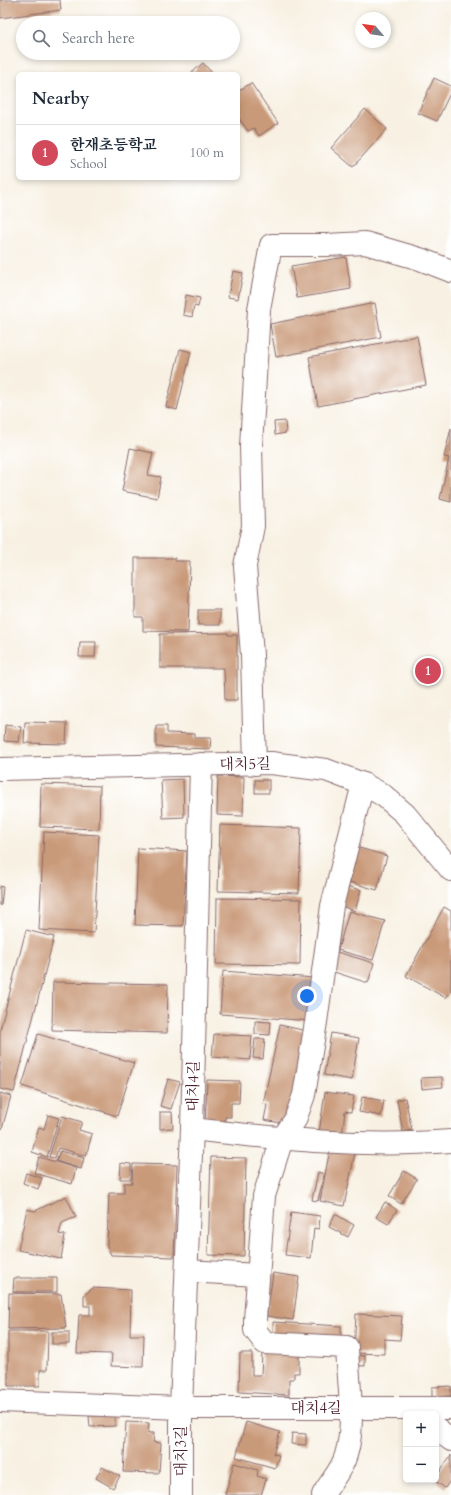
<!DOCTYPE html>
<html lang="en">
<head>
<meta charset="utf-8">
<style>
	body { margin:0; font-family:Cardo,"Noto Serif KR",serif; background:#f2f2f3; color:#1f2937 }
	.controls { position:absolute; right:12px; bottom:12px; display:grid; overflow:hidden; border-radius:6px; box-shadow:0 2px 6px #0003 }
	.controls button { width:36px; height:36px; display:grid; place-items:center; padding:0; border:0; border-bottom:1px solid #e0e1e3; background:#fff; color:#1f2937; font:20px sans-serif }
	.compass { position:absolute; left:355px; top:12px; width:36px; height:36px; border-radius:50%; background:#fff; box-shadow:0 2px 6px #0003; rotate:299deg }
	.you { position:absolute; left:307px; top:996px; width:14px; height:14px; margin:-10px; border:3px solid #fff; border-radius:50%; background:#1a73e8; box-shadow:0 0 0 6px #1a73e833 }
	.badge { display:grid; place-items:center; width:26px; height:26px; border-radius:50%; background:#d1495b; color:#fff; font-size:13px; font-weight:700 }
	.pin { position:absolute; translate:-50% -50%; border:2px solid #fff; box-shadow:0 1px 4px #0006 }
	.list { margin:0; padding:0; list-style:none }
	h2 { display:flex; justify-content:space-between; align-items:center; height:52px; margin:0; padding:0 16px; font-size:17px }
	h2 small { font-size:13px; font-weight:400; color:#747a83 }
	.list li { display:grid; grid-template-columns:26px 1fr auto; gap:12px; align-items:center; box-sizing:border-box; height:56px; padding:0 16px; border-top:1px solid #e0e1e3 }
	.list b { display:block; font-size:15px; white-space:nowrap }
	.list p { margin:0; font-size:13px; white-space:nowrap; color:#747a83 }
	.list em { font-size:13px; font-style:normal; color:#747a83 }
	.icon { flex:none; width:22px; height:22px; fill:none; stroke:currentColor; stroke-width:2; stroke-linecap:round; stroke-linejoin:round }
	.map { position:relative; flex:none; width:451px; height:1495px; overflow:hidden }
	.search { position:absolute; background:#fff; box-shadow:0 2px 6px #0003; left:16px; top:16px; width:224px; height:44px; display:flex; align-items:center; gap:10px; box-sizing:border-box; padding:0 14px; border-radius:22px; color:#747a83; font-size:15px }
	.panel { position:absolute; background:#fff; box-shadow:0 2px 6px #0003; left:16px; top:72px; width:224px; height:108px; border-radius:6px }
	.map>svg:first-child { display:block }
	.building { fill:#c99a79 }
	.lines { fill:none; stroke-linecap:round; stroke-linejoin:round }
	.minor-casing { stroke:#87686b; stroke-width:24 }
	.minor { stroke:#fff; stroke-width:22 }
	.labels { text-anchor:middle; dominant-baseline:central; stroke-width:3; stroke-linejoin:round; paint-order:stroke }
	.street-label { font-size:15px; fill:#4a1f2b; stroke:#fff }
</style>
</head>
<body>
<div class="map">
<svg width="451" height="1495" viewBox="0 0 451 1495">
	<rect width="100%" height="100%" fill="#fff"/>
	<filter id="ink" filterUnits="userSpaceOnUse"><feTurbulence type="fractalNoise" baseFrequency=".025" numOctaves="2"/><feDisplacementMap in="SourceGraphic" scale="8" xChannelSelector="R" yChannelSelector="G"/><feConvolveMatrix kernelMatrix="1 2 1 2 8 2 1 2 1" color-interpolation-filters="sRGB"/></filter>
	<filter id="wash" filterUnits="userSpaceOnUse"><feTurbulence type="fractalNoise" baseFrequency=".012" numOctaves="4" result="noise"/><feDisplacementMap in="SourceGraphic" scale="16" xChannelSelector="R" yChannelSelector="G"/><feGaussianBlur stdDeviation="0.9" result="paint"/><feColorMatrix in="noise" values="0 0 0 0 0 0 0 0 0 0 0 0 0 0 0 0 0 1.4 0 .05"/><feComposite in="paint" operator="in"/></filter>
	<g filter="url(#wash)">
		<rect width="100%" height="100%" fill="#f8f1e3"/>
		<g id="blocks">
			<g class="building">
				<polygon points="0,0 60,0 61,10 0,18"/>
				<polygon points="203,63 213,74 190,74"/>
				<polygon points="434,78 451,86 451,91 437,121 418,113"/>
				<polygon points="251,83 278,123 259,136 254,128 248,131 238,117 238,91"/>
				<polygon points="365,109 387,129 353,167 331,148"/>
				<polygon points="346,257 351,289 297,298 291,266"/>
				<polygon points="233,271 243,273 238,299 228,297"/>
				<polygon points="186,295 200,298 198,307 194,306 192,317 183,315"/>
				<polygon points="375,303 381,337 276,357 270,324"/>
				<polygon points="417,336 426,385 318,406 309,357"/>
				<polygon points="180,349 191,352 177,410 166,407"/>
				<polygon points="285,421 286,433 275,435 274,422"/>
				<polygon points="451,428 451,502 440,499 449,458 444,457"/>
				<polygon points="130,448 153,453 148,475 161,477 157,498 122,491"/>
				<polygon points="135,558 175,558 175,561 190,561 188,632 143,631 143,617 135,617"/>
				<rect x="198" y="610" width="22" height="15"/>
				<polygon points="228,633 228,635 237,635 237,700 225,700 224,668 160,668 160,634"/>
				<polygon points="80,642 96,642 95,657 79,657"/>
				<polygon points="25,722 67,723 66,744 24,743"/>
				<polygon points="5,725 21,727 19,742 4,741"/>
				<polygon points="156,726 167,726 167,733 195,734 195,738 211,738 210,749 156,747"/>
				<polygon points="218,776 244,777 243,816 217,815"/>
				<polygon points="183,779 184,817 163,818 161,780"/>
				<rect x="255" y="780" width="14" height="13"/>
				<polygon points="41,784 100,786 99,829 40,827"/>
				<polygon points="220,825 301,828 299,893 218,891"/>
				<polygon points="44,832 99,835 94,933 39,930"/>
				<polygon points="356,847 387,856 377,890 346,881"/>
				<polygon points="138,848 187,851 183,926 135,925"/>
				<polygon points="0,886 3,887 1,906 0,905"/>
				<polygon points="346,886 361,890 355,911 341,906"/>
				<polygon points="217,898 301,899 300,965 216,964"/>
				<polygon points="444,907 451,911 451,990 446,998 406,976"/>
				<polygon points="349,911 385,921 373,960 338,950"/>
				<polygon points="26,930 54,937 14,1092 0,1089 0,1030"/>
				<polygon points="337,952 374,963 368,983 331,971"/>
				<polygon points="223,971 314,978 311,1021 220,1014"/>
				<polygon points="53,982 168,984 167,1033 52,1030"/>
				<polygon points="255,1021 271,1022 270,1035 255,1034"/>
				<polygon points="280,1025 307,1031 292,1107 286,1121 281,1120 281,1123 264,1120 267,1105 263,1104"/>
				<polygon points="331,1033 359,1038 352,1080 324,1075"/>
				<polygon points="38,1034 134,1063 117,1116 22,1086"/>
				<polygon points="214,1034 252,1036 250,1060 212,1057"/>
				<polygon points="255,1039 265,1039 263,1059 253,1058"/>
				<polygon points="442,1077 443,1087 422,1089 421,1078"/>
				<polygon points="168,1079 180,1082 171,1109 160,1106"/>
				<polygon points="207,1080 240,1081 239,1103 231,1103 231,1117 225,1117 225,1121 205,1126"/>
				<polygon points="325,1092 354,1096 351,1112 345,1111 342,1136 319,1133"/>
				<polygon points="0,1093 11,1096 2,1129 0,1129"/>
				<polygon points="362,1097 384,1101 381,1116 359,1112"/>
				<polygon points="405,1098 412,1130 403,1132 397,1100"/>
				<polygon points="160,1112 172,1112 173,1128 160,1129"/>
				<polygon points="48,1115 59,1118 47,1157 32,1152 39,1127 44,1129"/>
				<polygon points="62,1116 82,1122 79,1130 92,1134 86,1156 58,1148 55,1158 49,1157"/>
				<polygon points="330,1149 355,1153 344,1206 320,1201"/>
				<polygon points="60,1151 84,1158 81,1169 56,1161"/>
				<polygon points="39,1157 76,1168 72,1184 34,1173"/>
				<polygon points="211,1157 246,1158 244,1256 208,1255"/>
				<polygon points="121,1163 131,1164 131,1179 120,1179"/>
				<polygon points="133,1164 177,1165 174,1257 111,1255 107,1246 109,1193 124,1193 124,1183 132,1183"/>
				<polygon points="404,1171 417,1179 401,1204 389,1196"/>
				<polygon points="318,1172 324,1174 318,1201 312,1200"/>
				<polygon points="26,1173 42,1178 38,1189 23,1183"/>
				<polygon points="66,1196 76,1217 62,1223 59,1234 65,1235 61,1259 18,1250 27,1209 35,1211"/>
				<polygon points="385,1202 397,1210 388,1224 376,1217"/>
				<polygon points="291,1212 320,1216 319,1229 314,1228 311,1258 285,1255"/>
				<polygon points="335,1214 354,1225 348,1237 329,1227"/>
				<polygon points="273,1273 299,1277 293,1320 267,1316"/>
				<polygon points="14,1278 57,1278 57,1292 13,1292"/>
				<polygon points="93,1288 131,1290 130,1335 144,1335 143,1367 111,1366 112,1354 77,1353 79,1315 90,1315 90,1306 84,1306 84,1295"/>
				<polygon points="9,1293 61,1294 66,1328 8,1329"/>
				<polygon points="356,1314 402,1316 400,1340 384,1339 384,1354 354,1353"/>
				<polygon points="273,1322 341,1326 341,1343 273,1339"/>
				<polygon points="8,1331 48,1331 47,1370 40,1370 40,1386 8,1386"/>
				<rect x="52" y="1332" width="17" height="12"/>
				<polygon points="262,1352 299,1354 299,1373 294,1373 294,1379 289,1379 289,1395 239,1392 240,1353 252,1353 252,1375 261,1375"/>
				<polygon points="354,1355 365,1356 365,1366 353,1365"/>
				<polygon points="451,1386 451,1396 432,1397 432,1387"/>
				<polygon points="89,1416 115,1416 115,1426 90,1427"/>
				<polygon points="126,1422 149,1423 148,1433 154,1433 153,1442 161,1443 159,1473 123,1472"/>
				<polygon points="246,1422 280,1432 273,1454 279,1455 275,1468 236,1457"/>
				<polygon points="292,1433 306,1434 306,1445 291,1444"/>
				<polygon points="451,1455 451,1479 445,1488 434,1480"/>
				<polygon points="234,1463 258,1470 257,1476 266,1479 261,1495 225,1495"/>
				<polygon points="102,1467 120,1476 113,1488 96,1478"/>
			</g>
		</g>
	</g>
	<g filter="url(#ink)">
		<use href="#blocks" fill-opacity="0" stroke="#87686b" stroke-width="1"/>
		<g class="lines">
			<defs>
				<g id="minor">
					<polyline points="255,764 252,655 245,566 253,526 251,446 259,309 271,245 327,245 365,243 420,259 451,271"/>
					<polyline points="0,769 271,763 326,770 363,784 383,795 405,814 451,870"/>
					<path d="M 192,1129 C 280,1139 362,1148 451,1141"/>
					<polyline points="187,1271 258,1275"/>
					<polyline points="0,1401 181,1408 451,1408"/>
					<polyline points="436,1428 451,1440"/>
					<polyline points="181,1495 181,1408 192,1129 201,764"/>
					<path d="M 323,1495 C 330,1482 342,1470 346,1455 C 356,1423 348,1380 347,1347 L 265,1343 L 255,1330 L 255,1320 L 264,1196 L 282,1139 L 295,1120 L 304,1095 L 316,1022 L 332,906 L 363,784"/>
				</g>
			</defs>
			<use href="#minor" class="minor-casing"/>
			<use href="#minor" class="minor"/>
		</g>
	</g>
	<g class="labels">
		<g class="street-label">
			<text transform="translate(245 764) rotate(-1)">대치5길</text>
			<text transform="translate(193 1086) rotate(-89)">대치4길</text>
			<text x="316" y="1408">대치4길</text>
			<text transform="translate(181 1451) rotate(-90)">대치3길</text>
		</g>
	</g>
</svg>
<div class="controls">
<button>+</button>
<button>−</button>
</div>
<svg class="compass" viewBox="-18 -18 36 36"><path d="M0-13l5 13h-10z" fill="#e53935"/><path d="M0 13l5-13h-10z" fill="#747a83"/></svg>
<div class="you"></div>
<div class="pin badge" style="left:428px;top:671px">1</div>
<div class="search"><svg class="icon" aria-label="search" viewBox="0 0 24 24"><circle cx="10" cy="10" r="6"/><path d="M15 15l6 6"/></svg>Search here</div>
<section class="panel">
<h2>Nearby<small></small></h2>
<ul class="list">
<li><span class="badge">1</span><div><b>한재초등학교</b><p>School</p></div><em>100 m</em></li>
</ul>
</section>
</div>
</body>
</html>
